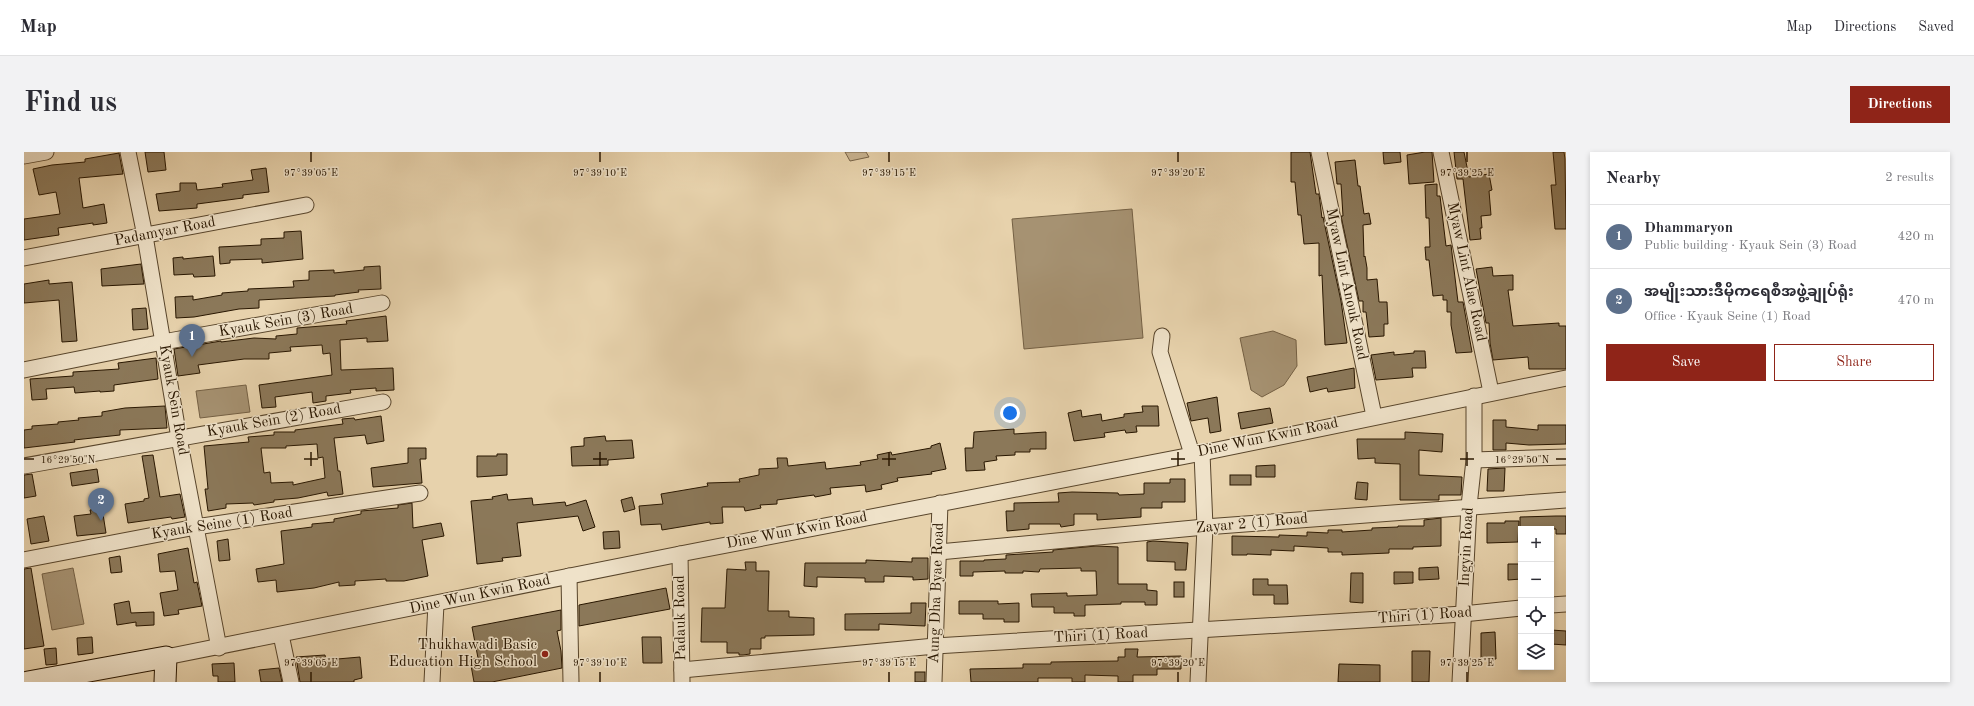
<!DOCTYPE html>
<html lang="en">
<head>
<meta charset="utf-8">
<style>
	body { margin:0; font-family:"Old Standard TT","Noto Sans Myanmar",serif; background:#f2f2f3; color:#2b2b33 }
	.controls { position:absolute; right:12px; bottom:12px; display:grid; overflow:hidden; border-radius:0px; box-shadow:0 2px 6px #0003 }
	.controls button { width:36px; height:36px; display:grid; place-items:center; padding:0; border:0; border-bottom:1px solid #e1e1e2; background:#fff; color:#2b2b33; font:20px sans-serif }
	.you { position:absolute; left:986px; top:261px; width:14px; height:14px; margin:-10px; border:3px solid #fff; border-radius:50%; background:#1a73e8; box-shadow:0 0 0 6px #1a73e833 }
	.badge { display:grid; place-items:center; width:26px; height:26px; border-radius:50%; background:#8f2418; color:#fff; font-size:13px; font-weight:700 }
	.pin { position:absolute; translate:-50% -33px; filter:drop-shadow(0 1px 2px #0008) }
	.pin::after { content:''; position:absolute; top:21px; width:14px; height:12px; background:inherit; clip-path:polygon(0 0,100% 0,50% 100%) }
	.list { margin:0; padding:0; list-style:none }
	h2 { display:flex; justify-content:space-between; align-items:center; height:52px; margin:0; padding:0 16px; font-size:17px }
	h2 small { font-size:13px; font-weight:400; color:#7c7c81 }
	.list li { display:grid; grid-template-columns:26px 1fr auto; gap:12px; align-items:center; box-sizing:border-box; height:64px; padding:0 16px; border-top:1px solid #e1e1e2 }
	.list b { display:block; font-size:15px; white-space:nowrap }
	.list p { margin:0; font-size:13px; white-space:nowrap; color:#7c7c81 }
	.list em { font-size:13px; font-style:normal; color:#7c7c81 }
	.actions { display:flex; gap:8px; padding:12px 16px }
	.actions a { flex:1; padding:9px 0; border:1px solid #8f2418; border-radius:0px; text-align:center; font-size:14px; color:#8f2418 }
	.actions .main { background:#8f2418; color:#fff }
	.icon { flex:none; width:22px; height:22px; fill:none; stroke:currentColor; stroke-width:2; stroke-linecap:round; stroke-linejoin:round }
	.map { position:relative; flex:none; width:1542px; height:530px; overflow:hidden; border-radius:0px }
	header { display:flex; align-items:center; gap:24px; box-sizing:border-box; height:56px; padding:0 20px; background:#fff; border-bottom:1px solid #e1e1e2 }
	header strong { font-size:19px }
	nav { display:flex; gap:22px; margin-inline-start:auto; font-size:14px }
	.intro { display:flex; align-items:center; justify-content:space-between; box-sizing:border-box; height:96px; padding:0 24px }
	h1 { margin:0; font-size:28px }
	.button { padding:10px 18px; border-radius:0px; background:#8f2418; color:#fff; font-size:14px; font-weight:700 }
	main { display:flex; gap:24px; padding:0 24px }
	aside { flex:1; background:#fff; border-radius:0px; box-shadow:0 2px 6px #0003 }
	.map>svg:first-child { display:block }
	.green { fill:#c7b28f; stroke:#786448 }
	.water { fill:#a69272; stroke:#746044 }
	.building { fill:#8b7859; stroke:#281600; fill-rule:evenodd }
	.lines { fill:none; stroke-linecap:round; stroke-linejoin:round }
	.street-casing { stroke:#58452b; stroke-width:17 }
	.secondary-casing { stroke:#281600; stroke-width:23 }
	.street { stroke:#efe2c9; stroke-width:15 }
	.secondary { stroke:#efe2c9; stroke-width:21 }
	.ticks { fill:none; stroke:#281600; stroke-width:1.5 }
	.poi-dot { fill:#8f2418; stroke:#efe2c9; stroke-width:1.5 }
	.labels { text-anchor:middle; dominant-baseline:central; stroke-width:3; stroke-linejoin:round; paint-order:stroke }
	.street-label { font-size:15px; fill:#281600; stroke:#efe2c9 }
	.poi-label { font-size:15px; fill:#281600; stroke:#efe2c9; text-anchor:end }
	.ticks-label { font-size:10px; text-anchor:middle; fill:#281600; stroke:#efe2c9; stroke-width:3; stroke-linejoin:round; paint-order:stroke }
</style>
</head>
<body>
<header>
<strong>Map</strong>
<nav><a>Map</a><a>Directions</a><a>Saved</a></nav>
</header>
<div class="intro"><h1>Find us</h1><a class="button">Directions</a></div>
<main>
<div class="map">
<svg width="1542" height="530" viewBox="0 0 1542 530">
	<rect width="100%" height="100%" fill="#e7d2ac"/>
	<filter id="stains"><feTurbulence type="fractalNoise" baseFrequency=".005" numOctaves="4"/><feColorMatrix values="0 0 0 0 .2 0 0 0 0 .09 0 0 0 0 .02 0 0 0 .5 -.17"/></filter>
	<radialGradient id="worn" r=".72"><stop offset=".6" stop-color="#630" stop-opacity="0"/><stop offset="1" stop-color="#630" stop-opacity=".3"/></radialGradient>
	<polygon class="green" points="821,0 842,0 845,5 826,9"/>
	<g class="water">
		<polygon points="1108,57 1119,186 1000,197 988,67"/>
		<polygon points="1249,179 1272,188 1273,214 1260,233 1238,245 1227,238 1216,186"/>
		<polygon points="222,233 226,260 176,266 172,239"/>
		<polygon points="49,416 60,472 28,478 18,422"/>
	</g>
	<g class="building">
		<polygon points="121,0 140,0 142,18 124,20"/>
		<polygon points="1267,0 1286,0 1292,42 1295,42 1298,66 1299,65 1317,149 1323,191 1301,193 1298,123 1295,124 1295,91 1280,92 1277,63 1274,63 1271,30 1267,30"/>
		<polygon points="1359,0 1376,0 1377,10 1360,12"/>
		<polygon points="1401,0 1408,0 1410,30 1385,32 1383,3"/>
		<polygon points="1430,0 1440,0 1445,25 1465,22 1468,38 1465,39 1467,63 1457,64 1458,76 1456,76 1457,87 1446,88 1439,27 1433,27"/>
		<polygon points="1529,0 1540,0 1541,7 1542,77 1531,77 1527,33 1532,33"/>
		<polygon points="95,1 99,22 55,26 59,56 80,52 83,71 69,73 69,71 34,76 35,83 0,88 0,67 36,62 32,40 15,43 9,17 28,13 61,10 61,7"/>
		<polygon points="1331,8 1334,34 1336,34 1340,62 1345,61 1347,72 1339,73 1340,105 1341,104 1343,116 1343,128 1353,127 1355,150 1363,150 1364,172 1360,172 1360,184 1345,185 1342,160 1339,160 1339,149 1335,149 1317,64 1319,64 1317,32 1313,32 1311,10"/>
		<polygon points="242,16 245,40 219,43 219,46 173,52 173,56 135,59 132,42 156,39 156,31 172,31 173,38 199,35 198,32 229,28 227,18"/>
		<polygon points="1413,32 1413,44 1416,44 1422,94 1427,93 1434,150 1439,150 1448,200 1432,201 1427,173 1427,160 1423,160 1423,148 1419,148 1419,143 1409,144 1405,108 1402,108 1401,95 1406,95 1405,66 1402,66 1401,33"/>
		<polygon points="277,79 279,107 238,111 238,107 206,108 206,111 196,112 195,95 237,93 237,87 260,86 260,80"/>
		<polygon points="189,104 191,124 170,125 169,122 150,123 149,106 159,105 159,107"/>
		<polygon points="117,112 120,132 78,134 77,117"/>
		<polygon points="356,114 357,137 334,138 335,140 311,143 311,144 235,148 235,156 215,157 170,165 152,166 151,145 169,144 169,148 198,143 198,141 224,139 224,137 270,135 269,129 285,128 285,119 310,118 310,121 340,118 340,115"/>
		<polygon points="1468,115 1469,124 1489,123 1489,138 1484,138 1489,174 1535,171 1535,174 1542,174 1542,217 1505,217 1504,205 1469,208 1466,191 1465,171 1462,171 1452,117"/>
		<polygon points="25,128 25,132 48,130 53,189 38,190 35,148 0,151 0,132"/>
		<polygon points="122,156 124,177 109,178 108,157"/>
		<polygon points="362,164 364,189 343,190 343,186 316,188 317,218 369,216 370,238 352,239 352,236 326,238 327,241 302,244 302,249 289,251 288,240 251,245 252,255 238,256 235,233 308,223 306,201 299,202 298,193 266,195 267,199 245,201 245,207 220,207 174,213 176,221 154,224 150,197 197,189 197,190 230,186 252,187 252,184 273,182 273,176 323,172 322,169"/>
		<polygon points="1390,199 1401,199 1402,216 1388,216 1389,225 1352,228 1347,203 1370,200 1370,203 1390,201"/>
		<polygon points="132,206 134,227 90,233 90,239 76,240 76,239 51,241 50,235 22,237 23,247 8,248 6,227 49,224 49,220 95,217 94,211"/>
		<polygon points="1330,216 1331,236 1304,240 1303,236 1286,240 1283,225"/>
		<polygon points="1193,245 1197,279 1186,281 1184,266 1167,269 1163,251"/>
		<polygon points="141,254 143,276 96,278 96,283 50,288 51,290 0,296 0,278 8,277 8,274 34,272 34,270 55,268 54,266 78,264 78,260 101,256"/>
		<polygon points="1118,254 1134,254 1135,274 1112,274 1113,280 1102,281 1101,278 1080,281 1081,285 1050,289 1044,261 1057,258 1058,265 1077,262 1078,269 1100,265 1100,262 1119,260"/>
		<polygon points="1246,256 1249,271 1217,277 1214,261"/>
		<path d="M 357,264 L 360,289 L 343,292 L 341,283 L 310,286 L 314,319 L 316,319 L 319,342 L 304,344 L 303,340 L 274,346 L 250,348 L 250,350 L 230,353 L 229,351 L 202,352 L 202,356 L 184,359 L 181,337 L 184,337 L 180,294 L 225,290 L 224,285 L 250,283 L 250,280 L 271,280 L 271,278 L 319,272 L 318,267 L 330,266 L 331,268 ZM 293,292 L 294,306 L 299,305 L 301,326 L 269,333 L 269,330 L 247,331 L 246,320 L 240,321 L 237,296 L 262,296 L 262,294 Z"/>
		<polygon points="1469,268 1482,268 1482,275 1514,278 1514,273 1542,273 1542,292 1505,293 1482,291 1482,298 1469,298"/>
		<polygon points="990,277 990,282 1022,280 1022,297 1006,297 1006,300 991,300 991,303 972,304 973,308 960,310 961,318 942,319 941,296 949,296 950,280"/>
		<polygon points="1381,280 1419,282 1418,300 1395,298 1395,323 1438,325 1437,343 1415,343 1415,348 1376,348 1376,312 1351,311 1351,306 1334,307 1333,287 1381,287"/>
		<polygon points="581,284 582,289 608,288 610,306 584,308 584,313 548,314 547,295 560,294 560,286"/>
		<polygon points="916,291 922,317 907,320 908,322 873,326 874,329 857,333 858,337 842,340 841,333 806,336 807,342 791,345 790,343 753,348 753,352 736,353 737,356 721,359 720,355 698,355 699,371 686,372 686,370 638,378 637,372 617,373 615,354 639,352 637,342 684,334 683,331 716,330 715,327 735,323 735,317 754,316 753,306 763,306 764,314 801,310 802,317 837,313 836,310 854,307 853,303 867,300 868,303 907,296 907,294"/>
		<polygon points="384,296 402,296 402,307 396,307 398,331 349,335 347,316 384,311"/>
		<polygon points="473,302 483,302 483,323 453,325 453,304 473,304"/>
		<polygon points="129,303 136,345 156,342 161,365 148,367 147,365 104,371 101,352 120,349 120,347 125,346 118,304"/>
		<polygon points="1251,313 1251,325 1232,325 1232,314"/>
		<polygon points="1481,316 1480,339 1463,339 1464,317"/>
		<polygon points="73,317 75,330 48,334 46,321"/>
		<polygon points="8,322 12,344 0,346 0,323"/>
		<rect x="1206" y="323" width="21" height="10"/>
		<polygon points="1146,327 1161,327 1161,350 1138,350 1138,356 1117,356 1117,365 1073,368 1073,362 1050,362 1050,373 1037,375 1036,372 1005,372 1005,377 983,379 982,359 990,359 990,351 1035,350 1034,341 1048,340 1094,341 1095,343 1120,342 1120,331 1146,331"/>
		<polygon points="1333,330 1344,331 1343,348 1331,347"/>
		<polygon points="483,342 484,348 508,346 509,353 541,350 542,354 562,348 571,375 559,379 554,364 493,371 497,404 478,406 479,409 453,412 447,349 469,347 468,345"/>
		<polygon points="608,345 611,357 600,360 597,348"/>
		<polygon points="388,351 389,376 417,371 420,384 398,388 404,424 380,429 362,429 362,427 331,429 331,433 315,434 315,430 290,436 253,440 252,428 234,430 232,417 260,412 257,379 288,375 288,372 310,370 310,367 337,362 337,359 374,356 374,353"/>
		<polygon points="78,356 82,381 53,384 50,364 67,362 66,358"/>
		<polygon points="20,364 25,389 7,392 3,367"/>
		<polygon points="1532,364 1542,364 1542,382 1532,382 1532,377 1496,377 1496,365"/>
		<polygon points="1417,366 1417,394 1389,395 1389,397 1365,397 1365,401 1318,403 1318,400 1304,400 1304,396 1270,394 1270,399 1247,398 1247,403 1223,402 1223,403 1208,403 1208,384 1255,385 1255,383 1283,384 1283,380 1304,381 1304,378 1318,378 1318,380 1348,378 1348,376 1374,375 1374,374 1400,374 1400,368"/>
		<polygon points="1481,369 1495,369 1494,390 1463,391 1463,371 1481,371"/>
		<polygon points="595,379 596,396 580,397 579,380"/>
		<polygon points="204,387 206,408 195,409 193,389"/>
		<polygon points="1129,389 1164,391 1162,418 1151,418 1151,410 1123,409 1123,390"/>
		<polygon points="1072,394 1094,395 1094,432 1123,432 1123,438 1133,439 1133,453 1121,453 1121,450 1097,450 1097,452 1061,453 1061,464 1050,464 1050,461 1030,461 1030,455 1008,455 1007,442 1043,441 1043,444 1073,443 1072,419 1057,419 1057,416 1016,417 1015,420 999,419 999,421 981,421 981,419 949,420 949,424 936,424 936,409 960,409 960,408 982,407 982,403 1029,400 1029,398"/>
		<polygon points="164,396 170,431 173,430 178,454 154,458 155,462 140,464 136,441 154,438 151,419 136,420 134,402"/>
		<polygon points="96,404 98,420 87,421 85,406"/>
		<polygon points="888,406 904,406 904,427 889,428 889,425 860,424 860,430 841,430 841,426 793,425 793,435 780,434 781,411 842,411 842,408 888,410"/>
		<polygon points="721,410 732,410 732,419 745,419 744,459 765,459 765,465 790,466 790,483 741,484 741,486 737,486 737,497 726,497 726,502 719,503 715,503 715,501 703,501 703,490 677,490 678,456 701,456 703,417 722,418"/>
		<polygon points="1484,412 1497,412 1497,427 1484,428"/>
		<polygon points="1414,415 1415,427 1395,428 1395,416"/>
		<polygon points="7,416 20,494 0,497 0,417"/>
		<polygon points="1370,420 1389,420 1389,431 1370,432"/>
		<polygon points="1327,421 1339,421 1339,451 1326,450"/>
		<polygon points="1229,427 1244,427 1244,433 1263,433 1264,452 1250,452 1250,443 1229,443"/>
		<rect x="1150" y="430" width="10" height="15"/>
		<polygon points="642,436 646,457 555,474 555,453"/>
		<polygon points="105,449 107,461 130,460 130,473 112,474 112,470 93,473 90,452"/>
		<polygon points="935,449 974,449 974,452 995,451 995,470 980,470 980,467 959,467 959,462 935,462"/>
		<polygon points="887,451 902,451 901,474 855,472 855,478 821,478 821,462 887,461"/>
		<polygon points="537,458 537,478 533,479 537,499 538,516 468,530 450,530 446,508 454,506 448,475"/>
		<polygon points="1527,478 1542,479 1542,493 1527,492"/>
		<polygon points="1471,480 1472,507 1457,507 1457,481"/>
		<polygon points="68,485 69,501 54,503 53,486"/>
		<polygon points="618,485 637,485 638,511 619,511"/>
		<polygon points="32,496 33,512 22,513 20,497"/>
		<polygon points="1101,497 1114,497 1113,505 1157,504 1157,517 1133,517 1133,523 1109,523 1109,530 1094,530 1094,524 1061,523 1061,530 1048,530 1048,526 1014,526 1014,530 947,530 946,517 999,516 999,512 1027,512 1027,510 1094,509 1094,505 1101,505"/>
		<polygon points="1388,499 1406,499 1405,530 1388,530"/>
		<polygon points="301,503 302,508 336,505 338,526 330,528 330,530 276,530 272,505"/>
		<polygon points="210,511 211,530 194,530 194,524 189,524 188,512"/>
		<polygon points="1315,512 1356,513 1356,530 1314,530"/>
		<polygon points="255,516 258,530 237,530 235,518"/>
		<rect x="891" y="520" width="10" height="10"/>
	</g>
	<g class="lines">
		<defs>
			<g id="street">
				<polyline points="104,0 121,84 155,286 195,496"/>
				<polyline points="1295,0 1350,264"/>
				<polyline points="1417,0 1467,240"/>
				<polyline points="0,4 22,0"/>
				<polyline points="0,106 282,53"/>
				<polyline points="1138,184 1136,200 1168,302"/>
				<polyline points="0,218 139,190 358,151"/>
				<polyline points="1450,308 1542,305"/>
				<polyline points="0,314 359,250"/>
				<polyline points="915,400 1181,375 1542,348"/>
				<polyline points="656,402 658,530"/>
				<polyline points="0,408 172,375 396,341"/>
				<polyline points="545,424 547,530"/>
				<polyline points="1527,453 1542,452"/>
				<polyline points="257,483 267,530"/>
				<polyline points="142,505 656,402 1178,301 1542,226"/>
				<polyline points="658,518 911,494 1439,462 1497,456"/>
				<polyline points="408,530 412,452"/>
				<polyline points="910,530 916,351"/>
				<polyline points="1174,530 1181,375 1178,301"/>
				<polyline points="1436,530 1445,354 1450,308 1450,244"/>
			</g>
			<polyline id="secondary" points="4,530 142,505 141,530"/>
		</defs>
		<use href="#street" class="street-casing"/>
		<use href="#secondary" class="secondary-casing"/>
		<use href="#street" class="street"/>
		<use href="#secondary" class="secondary"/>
	</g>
	<path class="ticks" d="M 287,0 L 287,10M 576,0 L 576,10M 865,0 L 865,10M 1154,0 L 1154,10M 1443,0 L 1443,10M 287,300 L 287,314M 576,300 L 576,314M 865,300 L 865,314M 1154,300 L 1154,314M 1443,300 L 1443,314M 0,307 L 10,307M 280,307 L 294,307M 569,307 L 583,307M 858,307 L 872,307M 1147,307 L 1161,307M 1436,307 L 1450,307M 1532,307 L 1542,307M 287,520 L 287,530M 576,520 L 576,530M 865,520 L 865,530M 1154,520 L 1154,530M 1443,520 L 1443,530"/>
	<circle class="poi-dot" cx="521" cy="502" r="4"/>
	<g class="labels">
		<g class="street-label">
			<text transform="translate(141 80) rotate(-11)">Padamyar Road</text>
			<text transform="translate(1442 120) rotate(78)">Myaw Lint Alae Road</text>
			<text transform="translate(1322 132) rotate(78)">Myaw Lint Anouk Road</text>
			<text transform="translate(262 169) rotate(-10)">Kyauk Sein (3) Road</text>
			<text transform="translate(149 248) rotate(80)">Kyauk Sein Road</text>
			<text transform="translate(250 269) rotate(-10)">Kyauk Sein (2) Road</text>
			<text transform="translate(1244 286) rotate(-12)">Dine Wun Kwin Road</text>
			<text transform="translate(198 372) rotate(-9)">Kyauk Seine (1) Road</text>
			<text transform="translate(1228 372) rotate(-5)">Zayar 2 (1) Road</text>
			<text transform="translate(773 379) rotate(-11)">Dine Wun Kwin Road</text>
			<text transform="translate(1443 395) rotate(-87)">Ingyin Road</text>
			<text transform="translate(913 441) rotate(-88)">Aung Dha Byae Road</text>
			<text transform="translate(456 443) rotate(-12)">Dine Wun Kwin Road</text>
			<text transform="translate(1401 464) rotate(-4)">Thiri (1) Road</text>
			<text transform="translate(657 466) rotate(-91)">Padauk Road</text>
			<text transform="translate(1077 484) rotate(-3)">Thiri (1) Road</text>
		</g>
		<g class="poi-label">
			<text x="513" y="493">Thukhawadi Basic<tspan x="513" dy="17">Education High School</tspan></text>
		</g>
	</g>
	<g class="ticks-label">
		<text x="287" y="24">97°39'05"E</text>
		<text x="576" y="24">97°39'10"E</text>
		<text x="865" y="24">97°39'15"E</text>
		<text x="1154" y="24">97°39'20"E</text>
		<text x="1443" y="24">97°39'25"E</text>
		<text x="44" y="311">16°29'50"N</text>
		<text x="1498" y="311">16°29'50"N</text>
		<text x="287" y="514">97°39'05"E</text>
		<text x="576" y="514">97°39'10"E</text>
		<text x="865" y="514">97°39'15"E</text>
		<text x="1154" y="514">97°39'20"E</text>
		<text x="1443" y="514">97°39'25"E</text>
	</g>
	<rect width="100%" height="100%" filter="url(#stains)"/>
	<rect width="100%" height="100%" fill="url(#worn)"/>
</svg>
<div class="controls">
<button>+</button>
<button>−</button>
<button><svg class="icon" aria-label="locate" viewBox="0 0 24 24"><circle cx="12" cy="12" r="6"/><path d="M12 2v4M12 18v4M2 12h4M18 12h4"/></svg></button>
<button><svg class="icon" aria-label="layers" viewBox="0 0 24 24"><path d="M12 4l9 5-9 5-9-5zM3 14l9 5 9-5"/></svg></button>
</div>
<div class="you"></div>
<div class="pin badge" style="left:168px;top:205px;background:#5c6f8a">1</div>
<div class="pin badge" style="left:77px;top:369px;background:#5c6f8a">2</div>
</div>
<aside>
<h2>Nearby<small>2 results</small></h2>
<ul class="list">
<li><span class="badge" style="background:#5c6f8a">1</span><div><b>Dhammaryon</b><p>Public building · Kyauk Sein (3) Road</p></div><em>420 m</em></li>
<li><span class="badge" style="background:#5c6f8a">2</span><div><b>အမျိုးသားဒိီမိုကရေစီအဖွဲ့ချုပ်ရုံး</b><p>Office · Kyauk Seine (1) Road</p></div><em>470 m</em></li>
</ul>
<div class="actions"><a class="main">Save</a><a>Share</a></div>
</aside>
</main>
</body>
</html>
